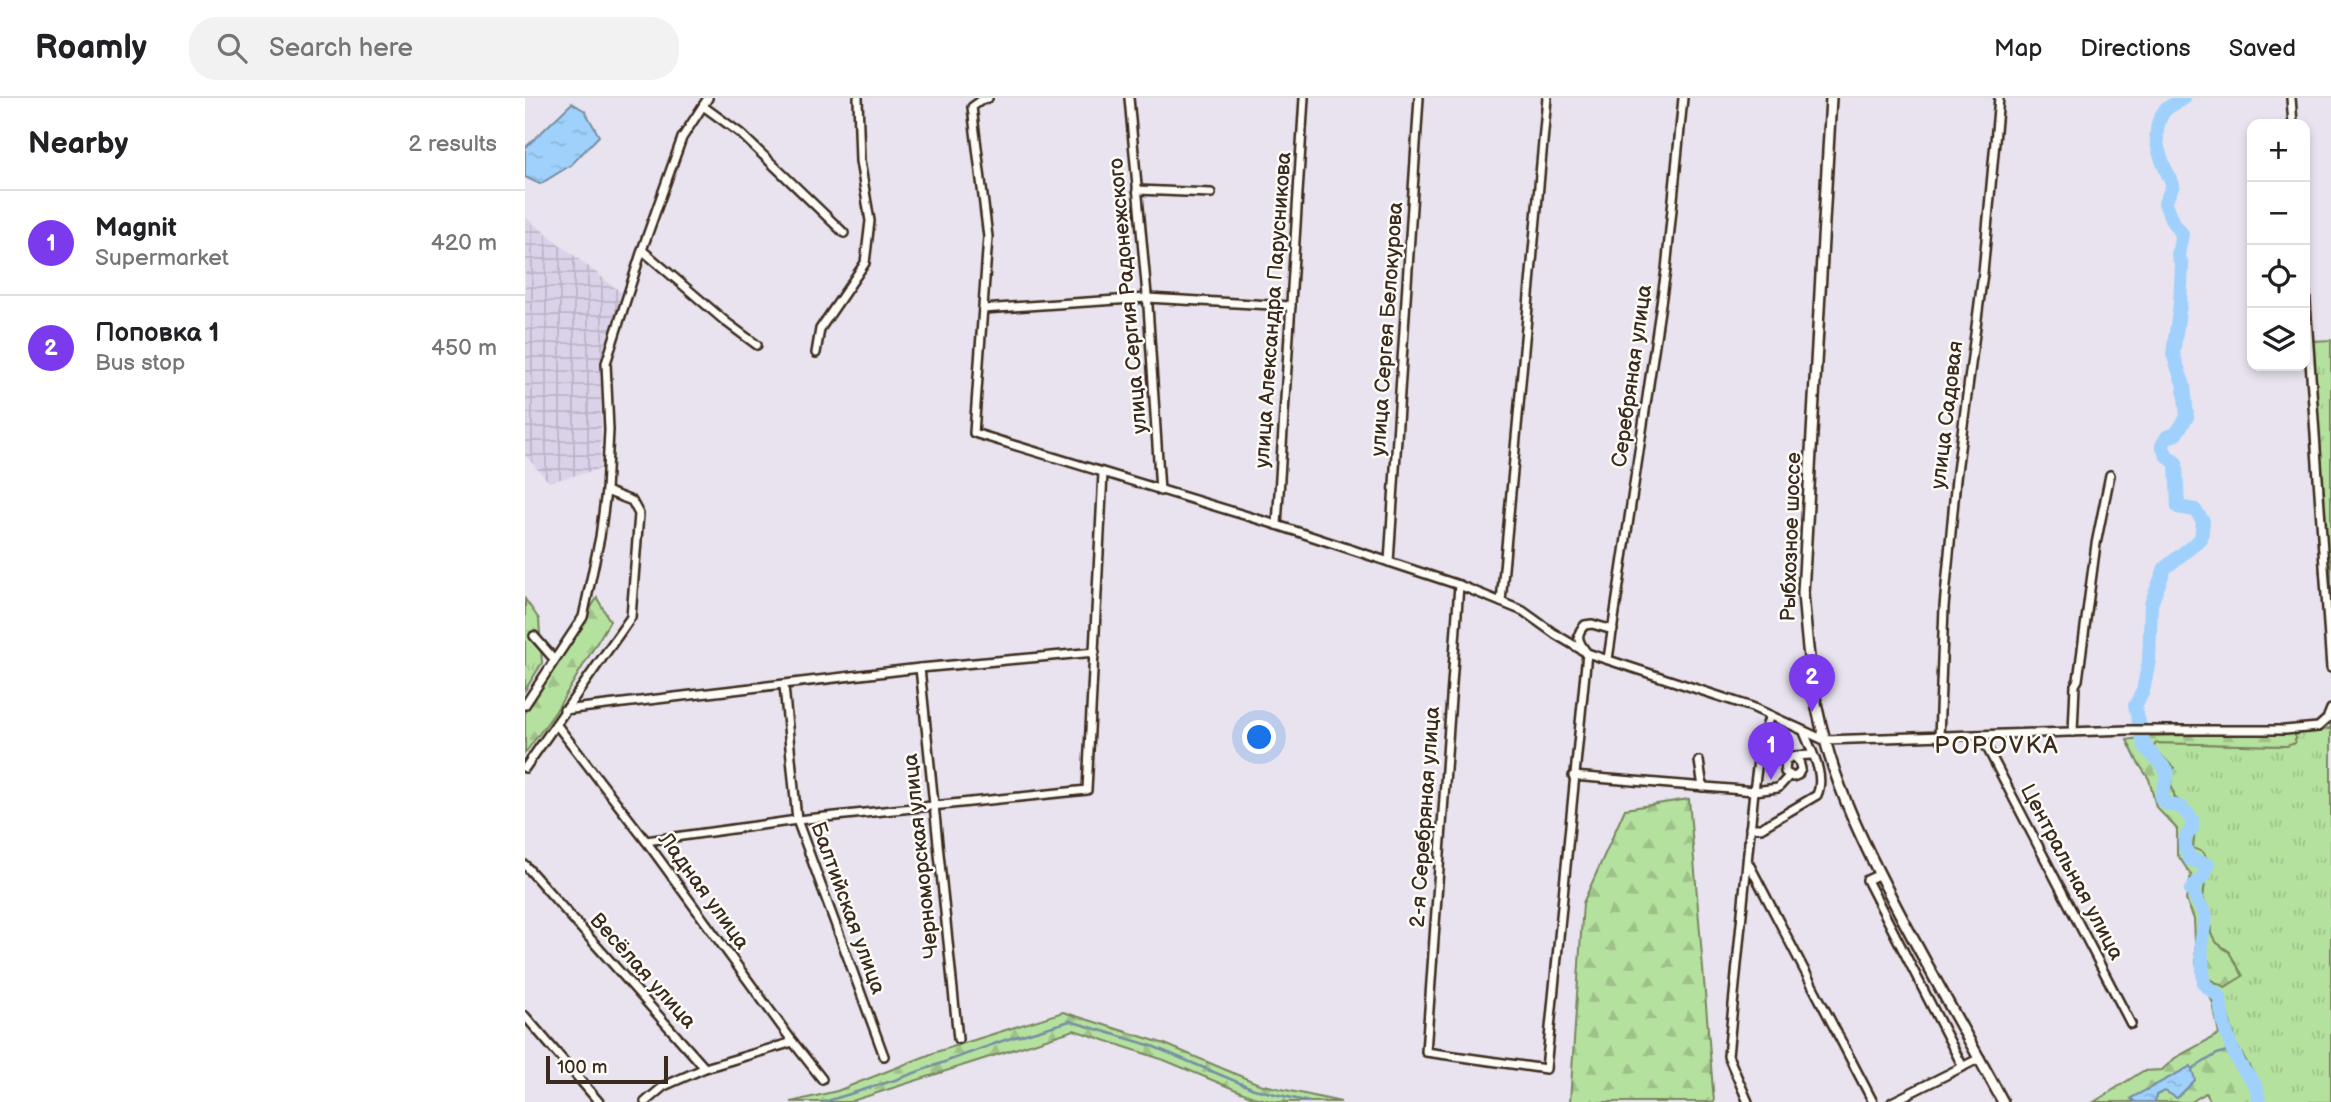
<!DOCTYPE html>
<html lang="en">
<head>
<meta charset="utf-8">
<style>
	body { margin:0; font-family:"Balsamiq Sans",sans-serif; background:#f2f2f2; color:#202124 }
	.controls { position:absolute; right:21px; top:21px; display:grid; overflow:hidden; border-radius:14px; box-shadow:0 4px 10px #0003 }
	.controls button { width:63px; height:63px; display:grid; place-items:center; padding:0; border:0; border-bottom:2px solid #e0e0e0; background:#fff; color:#202124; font:35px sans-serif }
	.scale { position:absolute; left:21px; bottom:18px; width:122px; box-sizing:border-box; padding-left:7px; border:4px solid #3b2a1e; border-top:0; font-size:19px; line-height:24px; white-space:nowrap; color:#3b2a1e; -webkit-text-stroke:5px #fdfcf7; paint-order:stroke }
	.you { position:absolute; left:735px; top:640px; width:24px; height:24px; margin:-18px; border:5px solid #fff; border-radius:50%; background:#1a73e8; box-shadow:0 0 0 10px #1a73e833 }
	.badge { display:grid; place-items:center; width:46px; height:46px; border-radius:50%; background:#7c3aed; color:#fff; font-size:23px; font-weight:700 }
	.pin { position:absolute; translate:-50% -58px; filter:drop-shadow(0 2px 4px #0008) }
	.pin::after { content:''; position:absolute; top:37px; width:24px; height:21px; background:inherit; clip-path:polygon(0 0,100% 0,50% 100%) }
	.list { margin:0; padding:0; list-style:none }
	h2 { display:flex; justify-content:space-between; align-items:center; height:91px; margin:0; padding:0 28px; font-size:30px }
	h2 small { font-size:23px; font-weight:400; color:#757577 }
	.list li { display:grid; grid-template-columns:46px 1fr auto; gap:21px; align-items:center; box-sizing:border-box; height:105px; padding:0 28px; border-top:2px solid #e0e0e0 }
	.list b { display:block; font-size:26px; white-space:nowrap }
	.list p { margin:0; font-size:23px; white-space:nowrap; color:#757577 }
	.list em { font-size:23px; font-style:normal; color:#757577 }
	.icon { flex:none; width:38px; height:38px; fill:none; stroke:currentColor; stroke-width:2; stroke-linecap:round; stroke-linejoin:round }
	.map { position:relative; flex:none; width:1806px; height:1004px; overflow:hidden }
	header { display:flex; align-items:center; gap:42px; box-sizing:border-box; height:98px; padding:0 35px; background:#fff; border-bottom:2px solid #e0e0e0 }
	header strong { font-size:33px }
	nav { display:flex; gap:38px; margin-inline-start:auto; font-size:24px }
	.search { width:490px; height:63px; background:#f2f2f2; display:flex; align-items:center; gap:18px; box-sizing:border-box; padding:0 24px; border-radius:28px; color:#757577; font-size:26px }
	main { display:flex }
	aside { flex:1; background:#fff }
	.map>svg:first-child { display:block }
	.industrial { fill:url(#industrial-grid) }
	.grass { fill:url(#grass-tufts); stroke:#78865e; stroke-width:2 }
	.forest { fill:url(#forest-firs); stroke:#78865e; stroke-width:2 }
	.water { fill:url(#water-ripples); stroke:#778ea3; stroke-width:2 }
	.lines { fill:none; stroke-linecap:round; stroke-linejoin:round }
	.stream { stroke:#778ea3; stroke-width:2.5 }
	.river { stroke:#9fd1fc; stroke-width:14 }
	.minor-casing { stroke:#3b2a1e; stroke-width:12 }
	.tertiary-casing { stroke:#3b2a1e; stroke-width:14 }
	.minor { stroke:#fdfcf7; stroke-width:7 }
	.tertiary { stroke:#fdfcf7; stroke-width:9 }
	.labels { text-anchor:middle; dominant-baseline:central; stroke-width:5; stroke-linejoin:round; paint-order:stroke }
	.street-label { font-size:21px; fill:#3b2a1e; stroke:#fdfcf7 }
	.quarter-label { font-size:24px; letter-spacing:2px; fill:#3b2a1e; stroke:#fdfcf7 }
</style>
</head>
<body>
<header>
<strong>Roamly</strong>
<div class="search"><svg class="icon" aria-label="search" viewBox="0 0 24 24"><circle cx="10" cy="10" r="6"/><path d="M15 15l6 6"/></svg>Search here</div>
<nav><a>Map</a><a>Directions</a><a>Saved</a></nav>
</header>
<main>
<aside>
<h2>Nearby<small>2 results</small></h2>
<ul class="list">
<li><span class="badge">1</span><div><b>Magnit</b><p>Supermarket</p></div><em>420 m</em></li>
<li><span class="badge">2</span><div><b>Поповка 1</b><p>Bus stop</p></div><em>450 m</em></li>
</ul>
</aside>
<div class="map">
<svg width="1806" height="1004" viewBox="0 0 1806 1004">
	<defs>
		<pattern id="industrial-grid" width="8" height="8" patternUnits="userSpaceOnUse" patternTransform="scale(1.75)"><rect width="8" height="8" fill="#dad2e8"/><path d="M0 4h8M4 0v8" fill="none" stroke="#bcb4c7"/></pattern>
		<pattern id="grass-tufts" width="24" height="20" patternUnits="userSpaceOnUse" patternTransform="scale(1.75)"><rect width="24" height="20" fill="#b5e19f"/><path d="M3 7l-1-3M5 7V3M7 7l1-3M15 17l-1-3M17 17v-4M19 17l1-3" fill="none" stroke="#9dc188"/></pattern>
		<pattern id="forest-firs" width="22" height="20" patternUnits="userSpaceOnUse" patternTransform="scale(1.75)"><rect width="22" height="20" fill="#b5e19f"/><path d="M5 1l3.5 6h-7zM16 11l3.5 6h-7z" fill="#9dc188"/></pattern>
		<pattern id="water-ripples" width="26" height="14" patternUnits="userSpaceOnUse" patternTransform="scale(1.75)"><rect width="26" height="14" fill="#9fd1fc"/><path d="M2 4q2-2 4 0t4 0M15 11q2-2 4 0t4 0" fill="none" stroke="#8ab4d8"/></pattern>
	</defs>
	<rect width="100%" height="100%" fill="#e8e3ee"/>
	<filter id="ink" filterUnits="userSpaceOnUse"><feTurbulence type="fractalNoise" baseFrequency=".0143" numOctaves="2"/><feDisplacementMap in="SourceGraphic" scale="14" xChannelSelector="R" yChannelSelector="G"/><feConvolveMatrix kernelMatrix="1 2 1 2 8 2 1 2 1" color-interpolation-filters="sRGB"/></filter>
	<g filter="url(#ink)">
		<polygon class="industrial" points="0,119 97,195 77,269 75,371 24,384 0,357"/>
		<g class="grass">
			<polygon points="1806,242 1806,526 1787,243"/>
			<polygon points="0,501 14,521 17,565 0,592"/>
			<polygon points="1806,626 1806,1004 1740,1004 1736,1000 1734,985 1711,946 1703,917 1688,905 1674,876 1698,888 1705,854 1692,845 1686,836 1685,818 1678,799 1680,784 1667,750 1663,709 1650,700 1646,686 1649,670 1628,650 1631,645 1762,648 1770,635 1794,634 1805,630"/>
		</g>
		<g class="forest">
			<polygon points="72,500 85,523 29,616 0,655 0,614"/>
			<path d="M 1770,635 L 1770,645 L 1762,648 L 1631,645 L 1628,650 L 1649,670 L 1646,686 L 1650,700 C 1673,715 1671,724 1668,750 L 1678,754 L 1687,770 L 1680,784 L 1678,799 L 1685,818 L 1686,836 L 1692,845 L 1704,854 L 1718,878 L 1700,889 L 1674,876 L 1671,864 L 1669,821 L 1661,802 L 1666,777 L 1652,756 L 1652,731 L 1631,709 L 1624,681 L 1612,663 L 1602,642 L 1625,638 Z"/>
			<polygon points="1164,701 1189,1004 1045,1004 1058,805 1100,711"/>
			<polygon points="1688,905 1703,917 1711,946 1734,985 1736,1000 1740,1004 1686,1004 1681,995 1666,1004 1630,1004 1631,997 1640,993 1652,1000 1670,982 1607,1001 1610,1004 1569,1004 1618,973 1637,972 1650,960 1694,936"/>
			<polygon points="538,914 640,946 734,986 816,1004 750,1004 728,999 639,962 549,932 324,1004 266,1004 312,993 411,954"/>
		</g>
		<g class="water">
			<polygon points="47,5 60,13 74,38 46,67 15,86 0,79 0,50"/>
			<polygon points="1666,968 1670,982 1652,1000 1640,993 1631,997 1630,1004 1610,1004 1606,1000"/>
		</g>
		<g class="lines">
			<g class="stream">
				<polyline points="1667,971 1692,956 1708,951"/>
				<polyline points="299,1004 370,982 480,942 545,923 627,948 729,991 784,1004"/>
			</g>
			<g class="river">
				<path d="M 1615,629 L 1610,608 L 1618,593 L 1624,563 L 1626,506 L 1640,470 L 1676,441 L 1678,423 L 1670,412 L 1653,409 L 1651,365 L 1642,358 L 1637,348 L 1642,339 L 1651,336 L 1662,319 L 1659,288 L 1648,256 L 1655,206 L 1657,167 L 1653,157 L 1657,136 L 1647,123 L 1640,105 L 1648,87 C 1637,65 1622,35 1640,12 C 1645,7 1654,4 1659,0"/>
				<path d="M 1617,638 L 1620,649 L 1643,674 L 1636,700 L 1642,706 L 1656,709 L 1667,721 L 1667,731 C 1656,741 1659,748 1665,761 L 1683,767 L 1679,777 L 1666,792 L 1681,817 L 1676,846 L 1679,886 L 1695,899 C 1696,923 1703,944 1714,965 C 1724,984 1732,979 1734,1004"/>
			</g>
			<defs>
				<g id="minor">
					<polyline points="463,0 458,1 447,9 463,139 449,335 752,427 934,487 998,513 1030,536 1062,555 1227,609 1299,642 1603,632 1760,632 1793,629 1802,621 1806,611"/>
					<polyline points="604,0 623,208 635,393"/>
					<polyline points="1766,0 1768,26"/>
					<polyline points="178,8 215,35 319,135"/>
					<polyline points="612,92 686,95"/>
					<polyline points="117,152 201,224 232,247"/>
					<polyline points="1780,190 1806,570"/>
					<polyline points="458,211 622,200 766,208"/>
					<polyline points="291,255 295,231 340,165 345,123 335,63 333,0"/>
					<polyline points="752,427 779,0"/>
					<polyline points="864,464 894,0"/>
					<path d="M 934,487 L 901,954 L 1021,971 L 1062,555 C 1054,545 1049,537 1060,527 L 1067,526 L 1088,532"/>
					<polyline points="976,504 1022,0"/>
					<polyline points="9,538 29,561"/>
					<polyline points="1083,561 1141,172 1158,0"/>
					<polyline points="395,570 433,941"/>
					<polyline points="259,588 272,722 359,958"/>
					<polyline points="0,607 58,519 75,439 81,393"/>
					<polyline points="39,612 395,570 570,554"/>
					<polyline points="31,626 121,743 268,944 297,981"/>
					<polyline points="1548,634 1550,587 1553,582 1571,446 1585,377"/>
					<polyline points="1456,638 1606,926"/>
					<polyline points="1414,640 1419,509 1431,381 1458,175 1474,0"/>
					<polyline points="1268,658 1274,663 1276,671 1273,677 1268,679 1260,674 1261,662 1268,658 1287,657"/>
					<polyline points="1174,663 1178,689"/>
					<polyline points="0,670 106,519 114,416 107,403 81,393 84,332 81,265 117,152 157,40 183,0"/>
					<polyline points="1048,678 1229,693 1253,690 1264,678"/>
					<path d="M 1225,730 L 1236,730 L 1292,697 C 1301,677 1286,653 1279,634"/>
					<polyline points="121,743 272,722 562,692 578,375"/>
					<polyline points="1224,766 1348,1004"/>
					<polyline points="0,767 180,970 139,988 120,1004"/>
					<polyline points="1355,776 1342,782 1438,969"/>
					<polyline points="0,918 74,1004"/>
					<polyline points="180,970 268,944"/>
					<polyline points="1223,1004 1203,958 1229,693 1235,647 1245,617"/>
					<polyline points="1367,1004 1455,960"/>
				</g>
				<path id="tertiary" d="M 1306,0 L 1278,495 C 1282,544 1286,595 1300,642 C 1314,694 1337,742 1361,789 C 1398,862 1439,932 1478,1004"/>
			</defs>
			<use href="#minor" class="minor-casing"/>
			<use href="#tertiary" class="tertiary-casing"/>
			<use href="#minor" class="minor"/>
			<use href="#tertiary" class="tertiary"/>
		</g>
	</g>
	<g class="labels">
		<g class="street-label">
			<text transform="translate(603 198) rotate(-95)">улица Сергия Радонежского</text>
			<text transform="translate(748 212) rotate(-86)">улица Александра Парусникова</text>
			<text transform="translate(862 231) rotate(-86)">улица Сергея Белокурова</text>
			<text transform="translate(1107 278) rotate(-82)">Серебряная улица</text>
			<text transform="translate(1422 317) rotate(-83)">улица Садовая</text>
			<text transform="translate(1266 439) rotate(-88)">Рыбхозное шоссе</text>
			<text transform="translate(900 719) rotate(-86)">2-я Серебряная улица</text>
			<text transform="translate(396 758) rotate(-96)">Черноморская улица</text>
			<text transform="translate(1547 774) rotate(62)">Центральная улица</text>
			<text transform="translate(179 793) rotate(54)">Ладная улица</text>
			<text transform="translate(323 810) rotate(70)">Балтийская улица</text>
			<text transform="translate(118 873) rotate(48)">Весёлая улица</text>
		</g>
		<g class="quarter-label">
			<text x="1472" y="647">POPOVKA</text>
		</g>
	</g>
</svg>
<div class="controls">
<button>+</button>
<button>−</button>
<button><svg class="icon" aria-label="locate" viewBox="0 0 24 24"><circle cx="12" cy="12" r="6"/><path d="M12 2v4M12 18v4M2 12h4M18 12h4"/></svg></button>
<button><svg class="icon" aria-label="layers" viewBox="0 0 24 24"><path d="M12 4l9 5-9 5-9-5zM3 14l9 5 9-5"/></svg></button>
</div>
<div class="scale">100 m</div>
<div class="you"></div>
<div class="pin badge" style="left:1246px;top:682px">1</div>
<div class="pin badge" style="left:1287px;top:614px">2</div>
</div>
</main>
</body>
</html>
